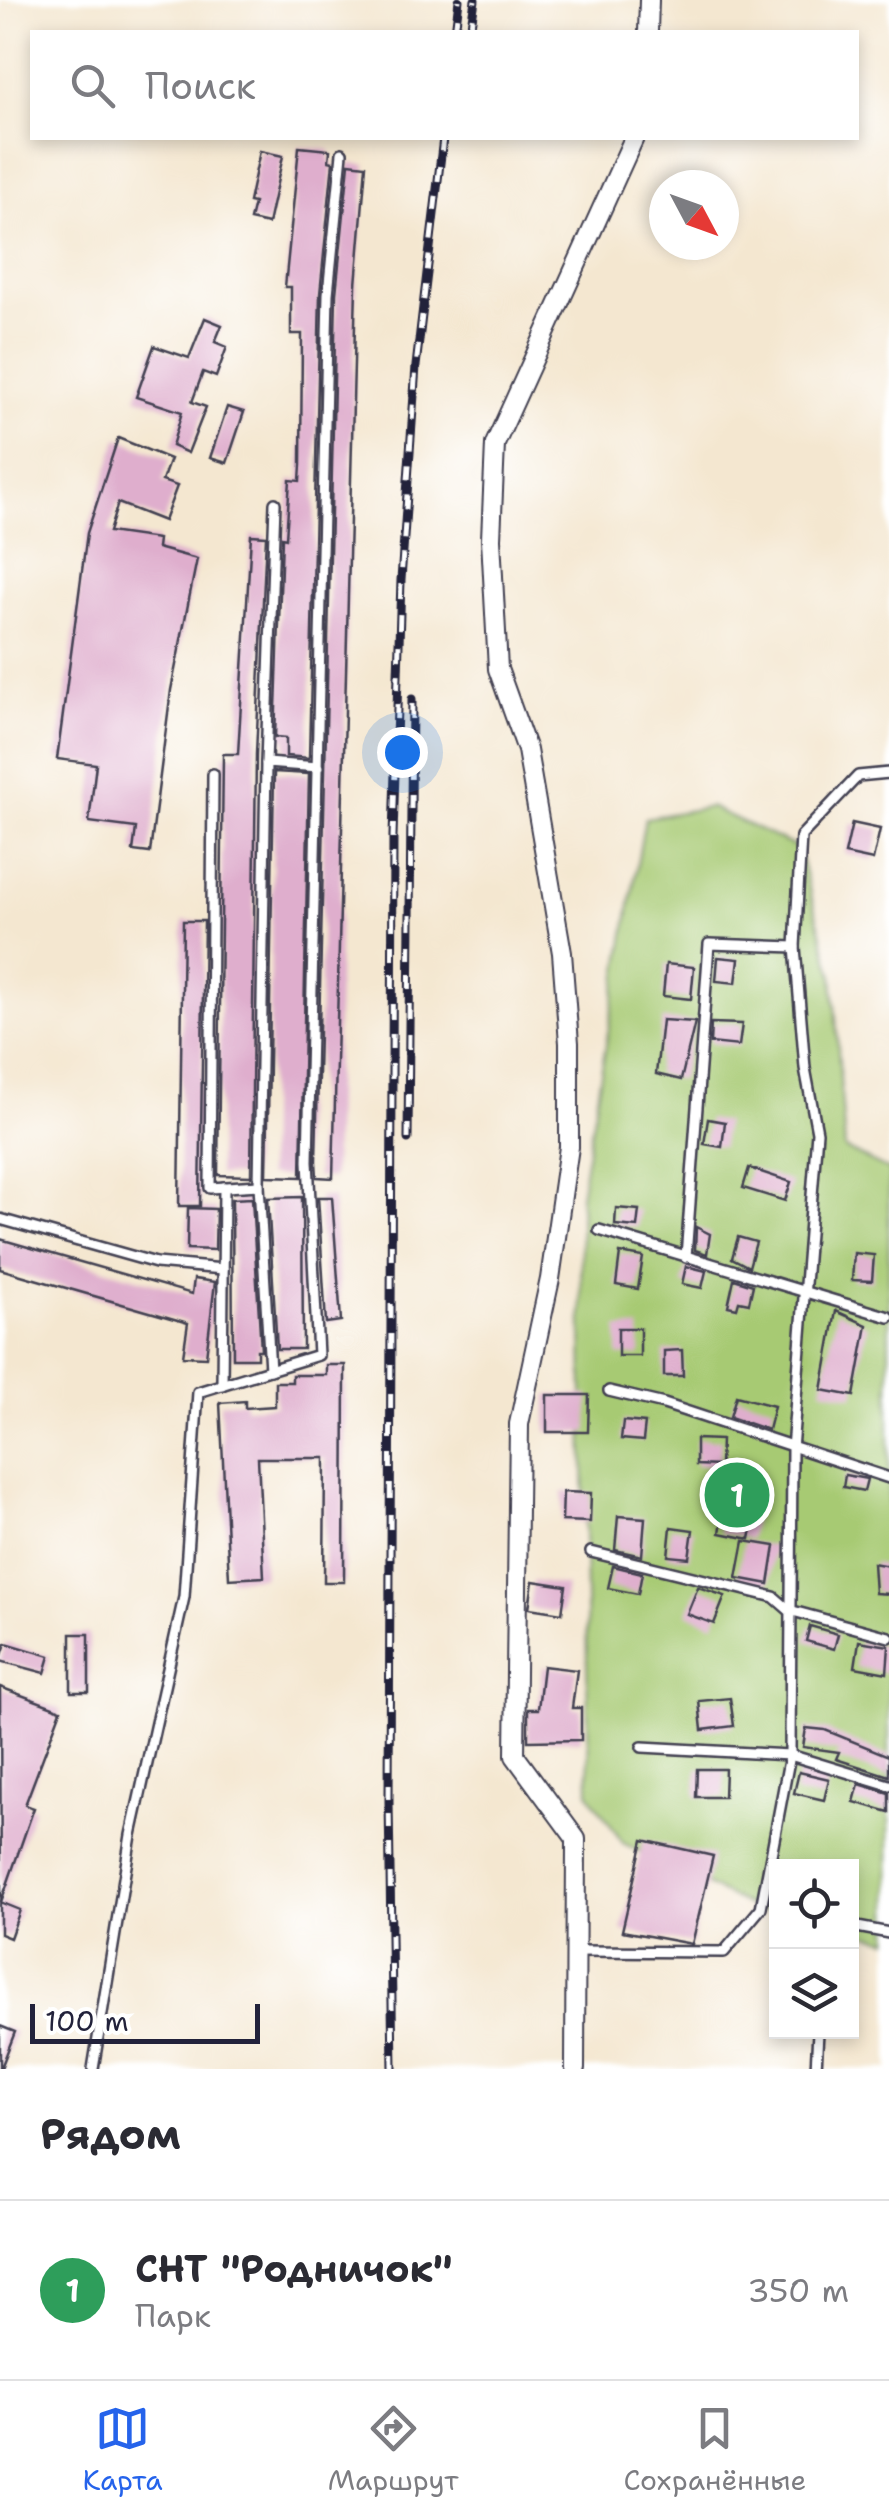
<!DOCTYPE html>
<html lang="ru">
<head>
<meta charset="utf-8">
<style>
	body { margin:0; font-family:"Shantell Sans",sans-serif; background:#f7f7f7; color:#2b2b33 }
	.controls { position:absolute; right:30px; bottom:30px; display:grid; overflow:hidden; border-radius:0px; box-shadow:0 5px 15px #0003 }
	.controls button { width:90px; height:90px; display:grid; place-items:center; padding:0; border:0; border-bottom:2px solid #e1e1e2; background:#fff; color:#2b2b33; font:50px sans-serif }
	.compass { position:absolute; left:649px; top:170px; width:90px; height:90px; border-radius:50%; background:#fff; box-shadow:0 5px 15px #0003; rotate:131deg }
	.scale { position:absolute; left:30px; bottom:25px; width:230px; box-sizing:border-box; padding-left:10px; border:5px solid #22223b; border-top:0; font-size:28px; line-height:35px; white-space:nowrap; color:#22223b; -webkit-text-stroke:8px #fff; paint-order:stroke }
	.you { position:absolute; left:402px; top:752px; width:35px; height:35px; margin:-25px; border:8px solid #fff; border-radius:50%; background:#1a73e8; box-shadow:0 0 0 15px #1a73e833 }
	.badge { display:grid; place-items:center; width:65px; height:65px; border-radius:50%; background:#2563eb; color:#fff; font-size:32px; font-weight:700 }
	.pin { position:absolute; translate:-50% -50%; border:5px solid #fff; box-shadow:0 2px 10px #0006 }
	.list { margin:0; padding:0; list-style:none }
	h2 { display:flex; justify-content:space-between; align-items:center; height:130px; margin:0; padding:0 40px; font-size:42px }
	h2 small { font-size:32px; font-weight:400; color:#7c7c81 }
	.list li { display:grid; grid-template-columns:65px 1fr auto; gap:30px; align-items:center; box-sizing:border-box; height:180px; padding:0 40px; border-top:2px solid #e1e1e2 }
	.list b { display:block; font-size:38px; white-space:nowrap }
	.list p { margin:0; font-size:32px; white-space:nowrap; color:#7c7c81 }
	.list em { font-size:32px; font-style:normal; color:#7c7c81 }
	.icon { flex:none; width:55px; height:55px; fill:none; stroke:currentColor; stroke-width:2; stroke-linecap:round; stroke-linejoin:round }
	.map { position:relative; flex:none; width:889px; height:2069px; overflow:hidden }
	.search { position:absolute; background:#fff; box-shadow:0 5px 15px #0003; left:30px; right:30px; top:30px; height:110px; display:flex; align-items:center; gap:25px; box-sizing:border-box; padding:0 35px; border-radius:0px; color:#7c7c81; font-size:38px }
	.sheet { height:310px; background:#fff }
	nav { display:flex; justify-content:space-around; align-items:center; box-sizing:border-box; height:140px; border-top:2px solid #e1e1e2; background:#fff; font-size:28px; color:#7c7c81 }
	nav a { display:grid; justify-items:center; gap:5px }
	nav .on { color:#2563eb }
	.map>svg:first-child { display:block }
	.green { fill:#a7ca73; stroke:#647657; stroke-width:2.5 }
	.building { fill:#dfaecd }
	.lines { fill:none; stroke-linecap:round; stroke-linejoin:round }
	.lane-casing { stroke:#424051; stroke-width:14 }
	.street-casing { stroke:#424051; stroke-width:22 }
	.lane { stroke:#fff; stroke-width:9 }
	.street { stroke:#fff; stroke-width:18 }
	.rail-casing { stroke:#22223b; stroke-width:9 }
	.rail { stroke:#fff; stroke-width:5; stroke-dasharray:15; stroke-linecap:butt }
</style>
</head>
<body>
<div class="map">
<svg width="889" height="2069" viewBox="0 0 889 2069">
	<rect width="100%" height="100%" fill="#fff"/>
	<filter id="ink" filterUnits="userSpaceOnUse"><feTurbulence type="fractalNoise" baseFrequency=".01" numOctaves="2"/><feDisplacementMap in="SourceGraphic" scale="20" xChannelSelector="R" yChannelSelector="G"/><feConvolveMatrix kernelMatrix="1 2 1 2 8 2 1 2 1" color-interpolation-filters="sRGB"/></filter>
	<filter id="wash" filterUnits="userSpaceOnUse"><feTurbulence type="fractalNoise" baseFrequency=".0048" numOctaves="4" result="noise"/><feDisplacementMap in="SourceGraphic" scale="40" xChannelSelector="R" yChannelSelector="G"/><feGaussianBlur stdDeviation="2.25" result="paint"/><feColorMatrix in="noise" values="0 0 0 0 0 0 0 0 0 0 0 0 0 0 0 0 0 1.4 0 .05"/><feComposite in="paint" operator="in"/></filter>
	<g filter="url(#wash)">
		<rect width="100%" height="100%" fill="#f4e7d0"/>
		<polygon class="green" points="710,807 798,848 833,976 845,1149 889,1170 889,1940 852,1931 852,1866 776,1866 776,1914 753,1908 623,1843 589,1794 580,1195 645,818"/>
		<g id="blocks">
			<g class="building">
				<polygon points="299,147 330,150 329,161 333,162 320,294 309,758 286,756 286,738 275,737 282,537 286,538 290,480 300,481 301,465 302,334 291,334 291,287 285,287"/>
				<polygon points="260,151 283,156 268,224 250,220 254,203 249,202"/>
				<polygon points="349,163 366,165 356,285 333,1178 317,1177 316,1161 336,294"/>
				<polygon points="205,318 222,325 215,342 227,347 216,377 203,372 192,402 206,407 188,453 172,446 182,412 136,397 154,346 189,358"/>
				<polygon points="227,407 244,412 227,463 210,458"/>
				<polygon points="118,438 170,459 162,481 177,486 164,521 118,503 109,532 158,539 157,548 197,559 171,690 150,853 133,851 136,828 89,822 96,764 57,759 87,533"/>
				<polygon points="251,535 266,536 256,754 251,1176 218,1175 223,754 238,754"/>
				<polygon points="274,772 309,774 301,1177 267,1176"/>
				<polygon points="852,823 880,829 873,860 845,854"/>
				<polygon points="183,921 204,921 200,1206 179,1206"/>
				<polygon points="718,957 739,959 736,983 716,981"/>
				<polygon points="666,964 694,967 691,999 663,996"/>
				<polygon points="662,1020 695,1022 681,1080 656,1074"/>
				<polygon points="711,1023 742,1024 739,1046 710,1043"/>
				<polygon points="708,1119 725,1122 722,1147 704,1144"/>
				<polygon points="749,1168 791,1182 785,1201 743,1188"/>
				<polygon points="302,1197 303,1349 277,1349 268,1198"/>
				<polygon points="318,1197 332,1197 341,1321 326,1323"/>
				<polygon points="252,1198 261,1350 257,1350 257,1358 233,1358 232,1199"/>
				<polygon points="188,1208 216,1209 215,1250 187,1249"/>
				<polygon points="616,1208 639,1210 637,1227 615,1225"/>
				<polygon points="696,1227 710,1234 707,1254 695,1250"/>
				<polygon points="738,1237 756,1242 749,1267 732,1258"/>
				<polygon points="0,1239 192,1294 194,1279 215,1282 206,1357 183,1356 188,1323 0,1269"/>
				<polygon points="620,1253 643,1257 638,1289 616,1285"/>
				<polygon points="854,1253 874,1255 872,1281 852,1280"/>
				<polygon points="686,1266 706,1271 702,1288 682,1284"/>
				<polygon points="734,1279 753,1285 749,1303 739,1301 737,1308 728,1306"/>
				<polygon points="836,1311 867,1325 854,1396 822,1390"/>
				<rect x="618" y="1328" width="22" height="28"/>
				<polygon points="682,1350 683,1376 664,1376 664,1351"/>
				<polygon points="326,1365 345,1365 344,1582 324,1582 325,1458 258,1458 264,1577 229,1579 220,1403 245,1401 245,1408 275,1406 275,1382 292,1382 292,1375 326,1375"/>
				<polygon points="547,1395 589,1395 588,1432 547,1432"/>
				<polygon points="736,1396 774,1406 768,1430 730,1417"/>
				<polygon points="623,1421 645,1423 643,1441 621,1439"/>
				<polygon points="696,1439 721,1440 720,1466 696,1465"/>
				<polygon points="845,1475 867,1479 864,1491 843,1487"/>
				<polygon points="563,1492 591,1493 590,1522 562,1521"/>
				<polygon points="724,1507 755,1513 750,1539 720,1533"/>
				<polygon points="618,1516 645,1518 642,1556 615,1550"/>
				<polygon points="671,1527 693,1530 689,1558 668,1556"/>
				<polygon points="744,1541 775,1546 769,1584 737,1578"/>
				<polygon points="873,1563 889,1566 889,1594 875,1593"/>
				<polygon points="613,1566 642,1573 638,1594 608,1588"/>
				<polygon points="533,1581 566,1586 562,1613 529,1608"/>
				<polygon points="698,1587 725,1596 714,1624 687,1614"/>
				<polygon points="810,1626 838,1634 834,1649 806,1641"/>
				<rect x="71" y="1634" width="18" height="58"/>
				<polygon points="859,1641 889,1646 887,1673 855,1667"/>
				<polygon points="6,1643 50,1656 45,1673 0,1661"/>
				<polygon points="543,1666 577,1670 572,1708 581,1708 581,1740 528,1741 528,1709 538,1709"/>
				<polygon points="0,1687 61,1710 25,1805 34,1808 1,1902"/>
				<polygon points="730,1698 734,1726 702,1730 699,1701"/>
				<polygon points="806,1728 825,1730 889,1756 889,1776 836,1759 839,1752 803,1747"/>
				<polygon points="697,1769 725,1769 724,1797 696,1797"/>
				<polygon points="799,1772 829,1779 824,1800 794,1793"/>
				<polygon points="859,1784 889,1793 889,1812 854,1802"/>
				<polygon points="643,1840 713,1856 692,1944 622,1931"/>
				<polygon points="0,1902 20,1910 10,1938 0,1934"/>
				<polygon points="0,2026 15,2032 1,2068 0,2068"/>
			</g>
		</g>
	</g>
	<g filter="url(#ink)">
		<use href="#blocks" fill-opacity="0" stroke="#424051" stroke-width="2.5"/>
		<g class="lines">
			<defs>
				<g id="lane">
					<polyline points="266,763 275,503"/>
					<polyline points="213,774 210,1188 259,1185"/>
					<polyline points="0,1219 156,1263 223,1269"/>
					<polyline points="599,1230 889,1317"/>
					<polyline points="686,1257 709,944 795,947"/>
					<polyline points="270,1370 259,1185 266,763 318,767"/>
					<polyline points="222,1385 224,1187"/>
					<polyline points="609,1391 664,1404 889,1478"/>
					<polyline points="591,1552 774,1597 789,1610 889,1637"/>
					<polyline points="642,1747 790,1755 889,1785"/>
					<polyline points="852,1926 889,1933"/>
					<polyline points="577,1951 724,1952 761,1908 790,1755 792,1449 817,1132 805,1068 795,947 801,836 858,776 889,773"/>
					<polyline points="93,2069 131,1835 184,1597 198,1392 318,1355 308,1161 328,294 342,153"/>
					<polyline points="816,2069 818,2032"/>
				</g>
				<g id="street">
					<polyline points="648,32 649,0"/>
					<polyline points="575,2069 576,1839 515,1756 519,1424 550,1279 569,1147 569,1043 562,953 527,750 498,669 491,539 495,444 634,138"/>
				</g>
			</defs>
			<use href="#lane" class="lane-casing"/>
			<use href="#street" class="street-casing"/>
			<use href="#lane" class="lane"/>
			<use href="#street" class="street"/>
			<defs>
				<g id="rail">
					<polyline points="455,32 459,0"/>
					<polyline points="470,32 475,0"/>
					<polyline points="408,1139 412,699"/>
					<polyline points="393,2069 389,1802 393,836 401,580 416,366 443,138"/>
				</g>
			</defs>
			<use href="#rail" class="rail-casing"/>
			<use href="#rail" class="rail"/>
		</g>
	</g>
</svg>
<div class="controls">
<button><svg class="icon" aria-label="locate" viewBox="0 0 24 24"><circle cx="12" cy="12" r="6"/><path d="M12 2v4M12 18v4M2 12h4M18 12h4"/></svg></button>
<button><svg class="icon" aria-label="layers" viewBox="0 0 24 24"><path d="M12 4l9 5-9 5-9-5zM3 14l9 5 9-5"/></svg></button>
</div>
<svg class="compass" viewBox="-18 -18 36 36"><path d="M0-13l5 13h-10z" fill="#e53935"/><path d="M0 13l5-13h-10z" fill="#7c7c81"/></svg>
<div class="scale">100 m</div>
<div class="you"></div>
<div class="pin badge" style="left:737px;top:1495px;background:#2e9e5b">1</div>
<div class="search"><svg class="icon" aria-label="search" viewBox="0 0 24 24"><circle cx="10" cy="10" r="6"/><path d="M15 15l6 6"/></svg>Поиск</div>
</div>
<section class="sheet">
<h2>Рядом<small></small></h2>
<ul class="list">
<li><span class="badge" style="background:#2e9e5b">1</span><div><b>СНТ &quot;Родничок&quot;</b><p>Парк</p></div><em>350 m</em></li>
</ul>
</section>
<nav>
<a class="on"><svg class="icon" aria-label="map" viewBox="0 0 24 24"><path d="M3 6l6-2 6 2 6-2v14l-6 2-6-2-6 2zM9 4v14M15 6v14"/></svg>Карта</a>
<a><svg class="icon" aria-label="directions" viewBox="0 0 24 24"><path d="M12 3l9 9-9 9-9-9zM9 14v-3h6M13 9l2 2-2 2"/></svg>Маршрут</a>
<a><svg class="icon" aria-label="saved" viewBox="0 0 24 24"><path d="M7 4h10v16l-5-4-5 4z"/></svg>Сохранённые</a>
</nav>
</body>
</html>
